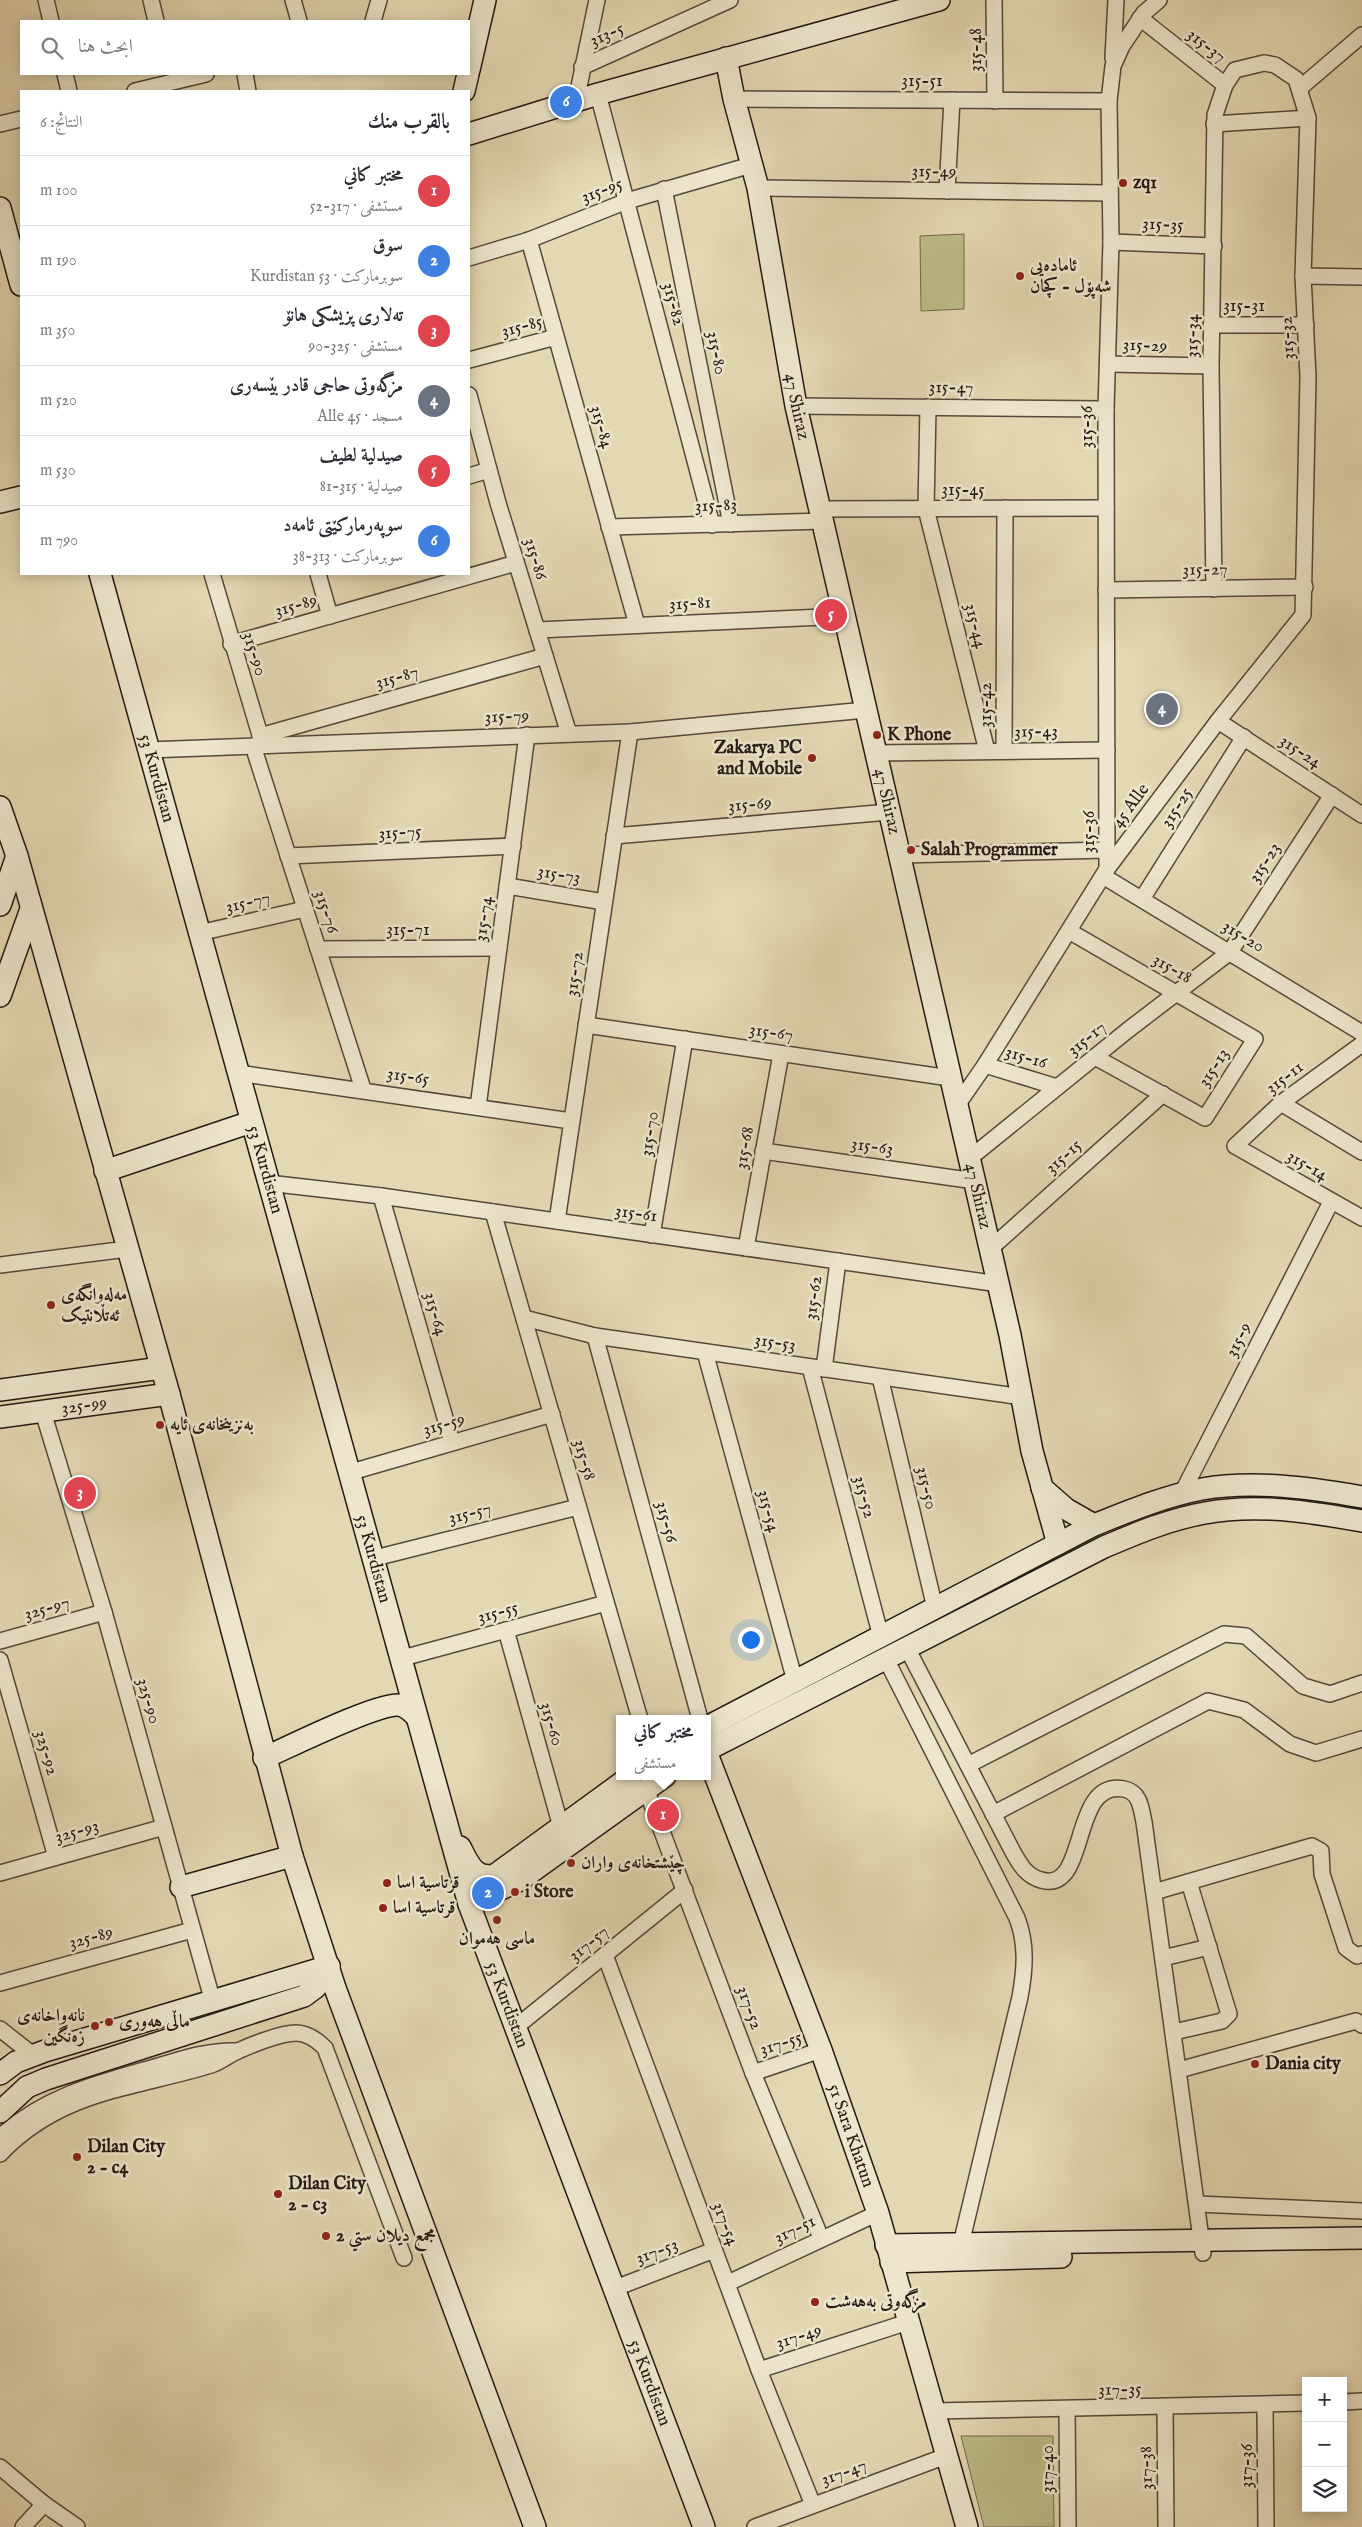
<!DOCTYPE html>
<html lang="ar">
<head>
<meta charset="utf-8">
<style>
	body { margin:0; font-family:"IM FELL English",Amiri,serif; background:#f2f2f3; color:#2b2b33; direction:rtl }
	.controls { position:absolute; right:15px; bottom:15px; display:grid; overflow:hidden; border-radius:0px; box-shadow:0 2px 12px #0003 }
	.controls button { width:45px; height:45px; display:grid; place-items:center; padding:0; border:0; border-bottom:1px solid #e1e1e2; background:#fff; color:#2b2b33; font:25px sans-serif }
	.you { position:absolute; left:750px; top:1639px; width:18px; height:18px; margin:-12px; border:4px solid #fff; border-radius:50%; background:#1a73e8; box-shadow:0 0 0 8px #1a73e833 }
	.badge { display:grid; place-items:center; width:32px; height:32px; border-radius:50%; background:#111827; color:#fff; font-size:16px; font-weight:700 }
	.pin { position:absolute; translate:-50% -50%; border:2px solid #fff; box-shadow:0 1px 5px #0006 }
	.popup { position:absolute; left:616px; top:1715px; width:95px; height:65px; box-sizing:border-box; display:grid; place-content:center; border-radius:0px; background:#fff; filter:drop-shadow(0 1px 4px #0005); font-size:16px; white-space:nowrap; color:#7c7c81 }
	.popup b { font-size:19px; color:#2b2b33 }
	.popup::after { content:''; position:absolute; left:50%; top:100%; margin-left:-10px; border:10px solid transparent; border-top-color:#fff }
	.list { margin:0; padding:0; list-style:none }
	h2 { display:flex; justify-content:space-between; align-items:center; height:65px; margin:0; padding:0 20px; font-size:21px }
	h2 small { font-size:16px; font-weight:400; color:#7c7c81 }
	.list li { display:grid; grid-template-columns:32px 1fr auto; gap:15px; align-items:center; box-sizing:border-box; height:70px; padding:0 20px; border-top:1px solid #e1e1e2 }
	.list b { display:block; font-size:19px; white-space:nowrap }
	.list p { margin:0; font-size:16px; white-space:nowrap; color:#7c7c81 }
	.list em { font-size:16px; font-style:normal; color:#7c7c81 }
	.icon { flex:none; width:28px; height:28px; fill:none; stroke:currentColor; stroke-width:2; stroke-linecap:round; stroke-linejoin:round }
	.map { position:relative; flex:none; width:1362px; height:2527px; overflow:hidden; direction:ltr }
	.search { position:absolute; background:#fff; box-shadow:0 2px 12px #0003; left:20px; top:20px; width:450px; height:55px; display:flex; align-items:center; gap:12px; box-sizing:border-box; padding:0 18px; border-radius:0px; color:#7c7c81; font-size:19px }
	.panel { position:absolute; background:#fff; box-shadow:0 2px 12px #0003; left:20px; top:90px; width:450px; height:485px; border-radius:0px; direction:rtl }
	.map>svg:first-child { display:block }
	.green { fill:#bcbc87; stroke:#716a4d }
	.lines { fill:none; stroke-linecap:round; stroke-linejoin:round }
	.street-casing { stroke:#56483b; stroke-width:18 }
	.secondary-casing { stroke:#261813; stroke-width:24 }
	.street { stroke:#ede6cd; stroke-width:15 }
	.secondary { stroke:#ede6cd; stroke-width:21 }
	.poi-dot { fill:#8f2418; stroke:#ede6cd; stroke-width:2 }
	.labels { text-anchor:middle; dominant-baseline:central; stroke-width:5; stroke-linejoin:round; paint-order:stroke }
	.street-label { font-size:18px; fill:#261813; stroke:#ede6cd }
	.poi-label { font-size:18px; font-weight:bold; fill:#261813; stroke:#ede6cd; text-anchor:start }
</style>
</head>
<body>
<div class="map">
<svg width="1362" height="2527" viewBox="0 0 1362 2527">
	<rect width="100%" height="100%" fill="#e4d8b2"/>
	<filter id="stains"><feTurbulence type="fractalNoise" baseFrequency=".004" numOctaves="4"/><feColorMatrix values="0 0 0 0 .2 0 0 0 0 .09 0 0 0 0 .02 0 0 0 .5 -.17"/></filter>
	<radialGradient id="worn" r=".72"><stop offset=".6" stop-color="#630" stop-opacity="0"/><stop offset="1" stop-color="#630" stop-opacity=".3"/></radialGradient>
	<g class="green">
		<polygon points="964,234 964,309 921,311 920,236"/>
		<polygon points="961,2436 1053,2436 1054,2527 984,2527"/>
	</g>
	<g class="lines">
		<defs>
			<g id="street">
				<polyline points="46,0 51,21"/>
				<polyline points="151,0 156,21"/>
				<polyline points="293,0 299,21"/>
				<polyline points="994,0 995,101"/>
				<polyline points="1140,18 1225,85"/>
				<polyline points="373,21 379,0"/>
				<polyline points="1113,58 1116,0"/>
				<polyline points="582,67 730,0"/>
				<polyline points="65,74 69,91"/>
				<polyline points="245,74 248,91"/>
				<polyline points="1300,88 1362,35"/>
				<polyline points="135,91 206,74"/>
				<polyline points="598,94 712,525"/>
				<polyline points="734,99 1109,101"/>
				<polyline points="576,101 597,0"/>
				<polyline points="0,124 21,119"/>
				<polyline points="1214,124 1308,118"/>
				<polyline points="758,188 1110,193"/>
				<polyline points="664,189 731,524"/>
				<polyline points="947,191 952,100"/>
				<polyline points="529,240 637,625"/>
				<polyline points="1111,242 1214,246"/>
				<polyline points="469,258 529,240 627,201 751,165"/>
				<polyline points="1303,276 1362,277"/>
				<polyline points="1211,325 1306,325"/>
				<polyline points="469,360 556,337"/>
				<polyline points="1108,364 1211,366"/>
				<polyline points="469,395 498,503 569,734"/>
				<polyline points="796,406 1106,409"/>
				<polyline points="928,407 926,509 987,751"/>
				<polyline points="469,476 489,470"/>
				<polyline points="820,509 1106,508"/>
				<polyline points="609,527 823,521"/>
				<polyline points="212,574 263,745"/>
				<polyline points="318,574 330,616"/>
				<polyline points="1106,590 1305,587"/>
				<polyline points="537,630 845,616"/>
				<polyline points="231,644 516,563"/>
				<polyline points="1218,721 1362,815"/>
				<polyline points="260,736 545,656"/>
				<polyline points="253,746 363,1089"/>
				<polyline points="148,750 630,732 866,710"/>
				<polyline points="1004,751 1005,508"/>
				<polyline points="876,753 1107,750"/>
				<polyline points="614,836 889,812"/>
				<polyline points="899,855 1107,850"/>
				<polyline points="288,856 513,846"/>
				<polyline points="1107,869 1106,409 1111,242 1109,101 1113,66 1122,46 1144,13 1159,0"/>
				<polyline points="1103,876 1362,1033"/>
				<polyline points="507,886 604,902"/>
				<polyline points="1142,899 1244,737"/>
				<polyline points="1069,931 1255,1039 1205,1118 1095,1057"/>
				<polyline points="199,933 305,909"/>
				<polyline points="318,949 499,948"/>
				<polyline points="586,1025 950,1078"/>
				<polyline points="1362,1044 1281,1103 1235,1146 1362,1218"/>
				<polyline points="985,1065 1057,1087"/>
				<polyline points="238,1073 571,1121"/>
				<polyline points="1281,1103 1362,1152"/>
				<polyline points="958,1104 985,1065 1107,869 1218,721 1303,615 1308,377 1303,276 1308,118 1296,79 1275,65 1264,63 1235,70 1225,85 1215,115 1211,366 1214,589"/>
				<polyline points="478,1107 527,735"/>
				<polyline points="763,1151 975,1181"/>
				<polyline points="970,1158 1128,1030 1230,952 1332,795"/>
				<polyline points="268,1183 381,1196 999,1284"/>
				<polyline points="381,1196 452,1442"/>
				<polyline points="493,1212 640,1719"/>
				<polyline points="557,1221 630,732"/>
				<polyline points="652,1235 685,1039"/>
				<polyline points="746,1248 781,1054"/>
				<polyline points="991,1248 1163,1094"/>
				<polyline points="0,1265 127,1249"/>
				<polyline points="524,1318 595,1336 1022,1397"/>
				<polyline points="595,1336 700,1719"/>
				<polyline points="705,1352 795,1681"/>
				<polyline points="810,1367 881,1637"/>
				<polyline points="824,1369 838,1261"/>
				<polyline points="880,1377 935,1608"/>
				<polyline points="43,1412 104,1612 213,2002"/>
				<polyline points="348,1473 552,1414"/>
				<polyline points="1181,1495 1331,1202"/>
				<polyline points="371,1559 578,1507"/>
				<polyline points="506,1630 561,1827"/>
				<polyline points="0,1641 104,1612"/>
				<path d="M 907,1648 L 1014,1854 C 1021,1866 1027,1876 1041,1880 C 1090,1894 1069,1779 1124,1789 C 1140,1792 1141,1808 1144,1822 L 1203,2253"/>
				<polyline points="399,1659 606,1603"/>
				<path d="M 886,1659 L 1017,1918 C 1027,1944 1025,1969 1020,1997 L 961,2244"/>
				<polyline points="0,1660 56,1857"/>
				<polyline points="968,1765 1224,1634 1246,1636 1303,1686 1330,1694 1362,1683"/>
				<polyline points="646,1789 753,2073 821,2238"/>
				<polyline points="993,1814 1208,1701 1244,1710 1290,1744 1316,1753 1362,1739"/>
				<polyline points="0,1873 164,1827"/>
				<polyline points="1154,1892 1312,1846 1321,1851 1322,1874 1346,1948 1357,1956 1362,1954"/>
				<polyline points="605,1955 759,2370 813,2505"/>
				<polyline points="1163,1958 1209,1947"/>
				<polyline points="0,1983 192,1930"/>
				<polyline points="516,2027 685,1890"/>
				<polyline points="0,2029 33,2055"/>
				<polyline points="1174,2032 1222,2021 1229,2014 1189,1882"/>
				<polyline points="1179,2070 1356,2021 1362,2025"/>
				<polyline points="753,2073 821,2050"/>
				<path d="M 0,2137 C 45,2096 98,2083 155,2067 C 182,2059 208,2050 237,2051"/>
				<path d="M 0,2154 C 61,2090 133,2089 211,2065 C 221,2062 228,2055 238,2051 C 251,2045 281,2033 296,2033 C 308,2033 317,2040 325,2048 L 404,2258"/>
				<polyline points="1197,2204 1362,2211"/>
				<polyline points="728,2283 878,2213"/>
				<polyline points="613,2289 714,2250"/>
				<polyline points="759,2370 908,2322"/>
				<polyline points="1343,2402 1362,2401"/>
				<polyline points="1265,2405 1266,2527"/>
				<polyline points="1165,2408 1166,2527"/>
				<polyline points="1067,2410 1068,2527"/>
				<polyline points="934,2411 1306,2403"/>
				<polyline points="0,2467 44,2504 77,2527"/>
				<polyline points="23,2527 44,2504"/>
				<polyline points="755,2527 946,2456"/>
			</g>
			<g id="secondary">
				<path id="s1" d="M 726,58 L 734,99 L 758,188 L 796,406 L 1010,1335 L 1032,1451 L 1058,1544"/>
				<polyline points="469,70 485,0"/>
				<polyline points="464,91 468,74"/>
				<polyline points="469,134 598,94 939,0"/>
				<polyline points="0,208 21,285"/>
				<polyline points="0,502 21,497"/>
				<path id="s2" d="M 100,574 L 469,1904 L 704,2527"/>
				<polyline points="0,807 17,856 169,1394 292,1856 335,1988 535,2527"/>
				<polyline points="0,905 17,856"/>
				<polyline points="0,996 31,909"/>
				<polyline points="105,1171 251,1122"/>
				<polyline points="0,1390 161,1368"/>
				<path id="s3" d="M 0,1417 L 169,1394"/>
				<polyline points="1042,1488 1066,1509 1094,1525"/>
				<path d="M 707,1727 L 1094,1525 C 1129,1511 1165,1496 1202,1489 C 1254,1480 1311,1488 1362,1497"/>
				<path d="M 707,1750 L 1104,1547 C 1137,1533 1170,1519 1205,1513 C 1256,1503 1312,1512 1362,1521"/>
				<path id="s4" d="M 707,1754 L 821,2050 L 878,2213 L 967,2527"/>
				<path d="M 264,1758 C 289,1747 377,1703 399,1705 C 406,1706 410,1710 415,1715"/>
				<path d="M 460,1847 C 468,1862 474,1880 495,1875 L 631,1776"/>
				<polyline points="181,1887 292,1856"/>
				<polyline points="469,1904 520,1880 665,1776"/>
				<polyline points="0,2074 16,2062 45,2051 329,1966"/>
				<polyline points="0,2112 27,2087 46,2079 304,1996 316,1987 329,1966"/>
				<polyline points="886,2245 1362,2238"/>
				<polyline points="891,2262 1061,2257"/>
			</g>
		</defs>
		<use href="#street" class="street-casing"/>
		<use href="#secondary" class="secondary-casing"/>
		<use href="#street" class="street"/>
		<use href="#secondary" class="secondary"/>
	</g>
	<g class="poi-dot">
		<circle cx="1123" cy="183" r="5"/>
		<circle cx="1020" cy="276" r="5"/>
		<circle cx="877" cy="735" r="5"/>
		<circle cx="812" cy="758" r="5"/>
		<circle cx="911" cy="850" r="5"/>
		<circle cx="51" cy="1305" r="5"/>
		<circle cx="160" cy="1425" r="5"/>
		<circle cx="571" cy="1863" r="5"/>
		<circle cx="387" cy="1883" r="5"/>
		<circle cx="515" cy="1892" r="5"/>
		<circle cx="383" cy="1908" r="5"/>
		<circle cx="497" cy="1920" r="5"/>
		<circle cx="109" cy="2022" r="5"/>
		<circle cx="95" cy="2026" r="5"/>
		<circle cx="1255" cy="2064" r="5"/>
		<circle cx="77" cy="2157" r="5"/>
		<circle cx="278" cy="2194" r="5"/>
		<circle cx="326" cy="2236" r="5"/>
		<circle cx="815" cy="2302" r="5"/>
	</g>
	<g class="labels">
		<g class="street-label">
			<text transform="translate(607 35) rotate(-24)">313-5</text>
			<text transform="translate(1206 46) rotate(38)">315-37</text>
			<text transform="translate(976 50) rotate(-90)">315-48</text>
			<text x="922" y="81">315-51</text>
			<text transform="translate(934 172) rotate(1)">315-49</text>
			<text transform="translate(602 191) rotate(-21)">315-95</text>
			<text transform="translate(1163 225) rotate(2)">315-35</text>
			<text transform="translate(673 304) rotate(75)">315-82</text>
			<text x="1244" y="306">315-31</text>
			<text transform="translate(522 327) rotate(-15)">315-85</text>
			<text transform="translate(1193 336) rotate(-89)">315-34</text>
			<text transform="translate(1288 338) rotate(-93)">315-32</text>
			<text transform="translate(1145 346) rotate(2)">315-29</text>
			<text transform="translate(716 353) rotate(79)">315-80</text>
			<text transform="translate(951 388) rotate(1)">315-47</text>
			<text stroke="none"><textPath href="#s1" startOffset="356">47 Shiraz</textPath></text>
			<text transform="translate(601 427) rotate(74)">315-84</text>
			<text transform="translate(1087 427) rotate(-90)">315-36</text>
			<text x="963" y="490">315-45</text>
			<text transform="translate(716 506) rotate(-2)">315-83</text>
			<text transform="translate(535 559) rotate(73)">315-86</text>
			<text transform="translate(1205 570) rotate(-1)">315-27</text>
			<text transform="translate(690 604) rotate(-3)">315-81</text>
			<text transform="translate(296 606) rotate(-16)">315-89</text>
			<text transform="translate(975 626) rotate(76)">315-44</text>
			<text transform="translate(254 654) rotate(73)">315-90</text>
			<text transform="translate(397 678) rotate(-16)">315-87</text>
			<text transform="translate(986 705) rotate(-90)">315-42</text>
			<text transform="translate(507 717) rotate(-2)">315-79</text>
			<text transform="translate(1036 732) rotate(-1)">315-43</text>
			<text transform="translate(1300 752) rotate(33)">315-24</text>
			<text stroke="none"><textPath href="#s2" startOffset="212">53 Kurdistan</textPath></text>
			<text stroke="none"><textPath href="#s1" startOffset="761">47 Shiraz</textPath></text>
			<text transform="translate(750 805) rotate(-5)">315-69</text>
			<text transform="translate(1131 806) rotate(-53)">45 Alle</text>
			<text transform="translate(1177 808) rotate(-58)">315-25</text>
			<text transform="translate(1089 832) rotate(-90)">315-36</text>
			<text transform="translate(400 833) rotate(-3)">315-75</text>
			<text transform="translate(1265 863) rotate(-57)">315-23</text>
			<text transform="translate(559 875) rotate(9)">315-73</text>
			<text transform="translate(248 903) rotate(-13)">315-77</text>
			<text transform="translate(326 912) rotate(72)">315-76</text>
			<text transform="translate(484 919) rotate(-82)">315-74</text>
			<text x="408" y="930">315-71</text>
			<text transform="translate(1243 937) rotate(31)">315-20</text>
			<text transform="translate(1172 969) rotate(30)">315-18</text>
			<text transform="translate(575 974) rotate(-82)">315-72</text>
			<text transform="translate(771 1033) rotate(8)">315-67</text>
			<text transform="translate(1087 1039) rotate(-39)">315-17</text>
			<text transform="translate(1026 1058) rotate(17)">315-16</text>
			<text transform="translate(1214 1068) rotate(-57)">315-13</text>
			<text transform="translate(408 1077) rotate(9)">315-65</text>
			<text transform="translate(1285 1078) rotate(-37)">315-11</text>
			<text transform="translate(650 1134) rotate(-81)">315-70</text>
			<text transform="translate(872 1147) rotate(8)">315-63</text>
			<text transform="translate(745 1148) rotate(-80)">315-68</text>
			<text transform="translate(1064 1157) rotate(-42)">315-15</text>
			<text transform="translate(1307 1166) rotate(30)">315-14</text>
			<text stroke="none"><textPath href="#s2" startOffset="618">53 Kurdistan</textPath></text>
			<text stroke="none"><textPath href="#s1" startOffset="1166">47 Shiraz</textPath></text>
			<text transform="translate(636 1214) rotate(8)">315-61</text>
			<text transform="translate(814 1298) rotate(-82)">315-62</text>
			<text transform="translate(435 1314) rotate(74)">315-64</text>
			<text transform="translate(1239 1340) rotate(-63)">315-9</text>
			<text transform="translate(775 1343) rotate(8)">315-53</text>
			<text stroke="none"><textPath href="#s3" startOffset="85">325-99</textPath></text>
			<text transform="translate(444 1425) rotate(-16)">315-59</text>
			<text transform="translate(584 1460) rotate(74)">315-58</text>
			<text transform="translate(926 1488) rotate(77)">315-50</text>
			<text transform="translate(864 1497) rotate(75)">315-52</text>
			<text transform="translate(768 1511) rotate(75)">315-54</text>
			<text transform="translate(470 1514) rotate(-14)">315-57</text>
			<text transform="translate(666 1522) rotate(75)">315-56</text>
			<text stroke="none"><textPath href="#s2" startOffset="1022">53 Kurdistan</textPath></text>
			<text transform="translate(47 1609) rotate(-16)">325-97</text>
			<text transform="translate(498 1613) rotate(-15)">315-55</text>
			<text transform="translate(148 1701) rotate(74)">325-90</text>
			<text transform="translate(551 1724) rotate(74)">315-60</text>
			<text transform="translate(46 1753) rotate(74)">325-92</text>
			<text transform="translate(77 1832) rotate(-16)">325-93</text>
			<text transform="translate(91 1938) rotate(-15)">325-89</text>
			<text transform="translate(589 1944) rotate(-39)">317-57</text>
			<text stroke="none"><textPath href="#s2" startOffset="1488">53 Kurdistan</textPath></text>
			<text transform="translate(749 2008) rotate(70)">317-52</text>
			<text transform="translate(781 2044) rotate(-18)">317-55</text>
			<text stroke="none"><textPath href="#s4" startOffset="408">51 Sara Khatun</textPath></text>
			<text transform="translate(725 2224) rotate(69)">317-54</text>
			<text transform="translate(795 2230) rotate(-26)">317-51</text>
			<text transform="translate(657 2252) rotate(-21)">317-53</text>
			<text transform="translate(799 2337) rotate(-18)">317-49</text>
			<text stroke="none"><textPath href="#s2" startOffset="1892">53 Kurdistan</textPath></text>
			<text transform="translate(1120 2390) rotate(-1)">317-35</text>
			<text transform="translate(1247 2466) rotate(-90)">317-36</text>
			<text transform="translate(1147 2468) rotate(-91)">317-38</text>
			<text transform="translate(1048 2469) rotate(-90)">317-40</text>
			<text transform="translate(844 2473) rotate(-20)">317-47</text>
		</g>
		<g class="poi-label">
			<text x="1133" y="183">zq1</text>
			<text x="1030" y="266">ئامادەیی<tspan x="1030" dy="21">شەپۆل - کچان</tspan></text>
			<text x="887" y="735">K Phone</text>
			<text x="802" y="748" text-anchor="end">Zakarya PC<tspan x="802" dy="21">and Mobile</tspan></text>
			<text x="921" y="850">Salah Programmer</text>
			<text x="61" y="1295">مەلەوانگەی<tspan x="61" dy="21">ئەتڵانتیک</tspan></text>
			<text x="170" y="1425">بەنزینخانەی ئایە</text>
			<text x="581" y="1863">چێشتخانەی واران</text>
			<text x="397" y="1883">قرتاسية اسا</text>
			<text x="525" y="1892">i Store</text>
			<text x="393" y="1908">قرتاسیة اسا</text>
			<text x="497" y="1939" text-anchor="middle">ماسی هەموان</text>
			<text x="85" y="2016" text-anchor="end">نانەواخانەی<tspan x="85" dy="21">زەنگین</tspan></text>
			<text x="119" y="2022">ماڵی هەوری</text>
			<text x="1265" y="2064">Dania city</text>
			<text x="87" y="2147">Dilan City<tspan x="87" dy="21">2 - c4</tspan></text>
			<text x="288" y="2184">Dilan City<tspan x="288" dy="21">2 - c3</tspan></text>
			<text x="336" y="2236">مجمع ديلان ستي 2</text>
			<text x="825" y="2302">مزگەوتی بەهەشت</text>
		</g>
	</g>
	<rect width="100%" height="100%" filter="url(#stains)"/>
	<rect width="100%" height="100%" fill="url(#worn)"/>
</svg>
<div class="controls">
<button>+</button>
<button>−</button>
<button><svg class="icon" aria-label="layers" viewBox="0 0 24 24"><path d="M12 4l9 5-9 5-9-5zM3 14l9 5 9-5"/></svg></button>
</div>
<div class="you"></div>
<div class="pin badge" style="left:663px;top:1815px;background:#e0444e">1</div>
<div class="popup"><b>مختبر كاني</b>مستشفى</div>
<div class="pin badge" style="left:488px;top:1893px;background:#3f7fe0">2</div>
<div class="pin badge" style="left:80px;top:1493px;background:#e0444e">3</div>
<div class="pin badge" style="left:1162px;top:709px;background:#6b7280">4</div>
<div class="pin badge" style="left:831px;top:615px;background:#e0444e">5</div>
<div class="pin badge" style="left:566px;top:102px;background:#3f7fe0">6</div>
<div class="search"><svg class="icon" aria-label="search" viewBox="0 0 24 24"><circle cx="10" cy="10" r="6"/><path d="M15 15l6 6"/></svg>ابحث هنا</div>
<section class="panel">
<h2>بالقرب منك<small>النتائج: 6</small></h2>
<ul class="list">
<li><span class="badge" style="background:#e0444e">1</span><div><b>مختبر كاني</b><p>مستشفى · 317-52</p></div><em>100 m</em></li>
<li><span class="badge" style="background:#3f7fe0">2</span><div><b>سوق</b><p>سوبرماركت · 53 Kurdistan</p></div><em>190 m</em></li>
<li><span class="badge" style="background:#e0444e">3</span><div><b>تەلاری پزیشکی هانۆ</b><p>مستشفى · 325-90</p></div><em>350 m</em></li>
<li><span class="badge" style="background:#6b7280">4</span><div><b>مزگەوتی حاجی قادر بێسەری</b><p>مسجد · 45 Alle</p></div><em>520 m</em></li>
<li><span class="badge" style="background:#e0444e">5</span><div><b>صیدلیة لطیف</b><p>صيدلية · 315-81</p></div><em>530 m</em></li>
<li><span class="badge" style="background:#3f7fe0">6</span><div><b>سوپەرمارکێتی ئامەد</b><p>سوبرماركت · 313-38</p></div><em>790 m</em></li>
</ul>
</section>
</div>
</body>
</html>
